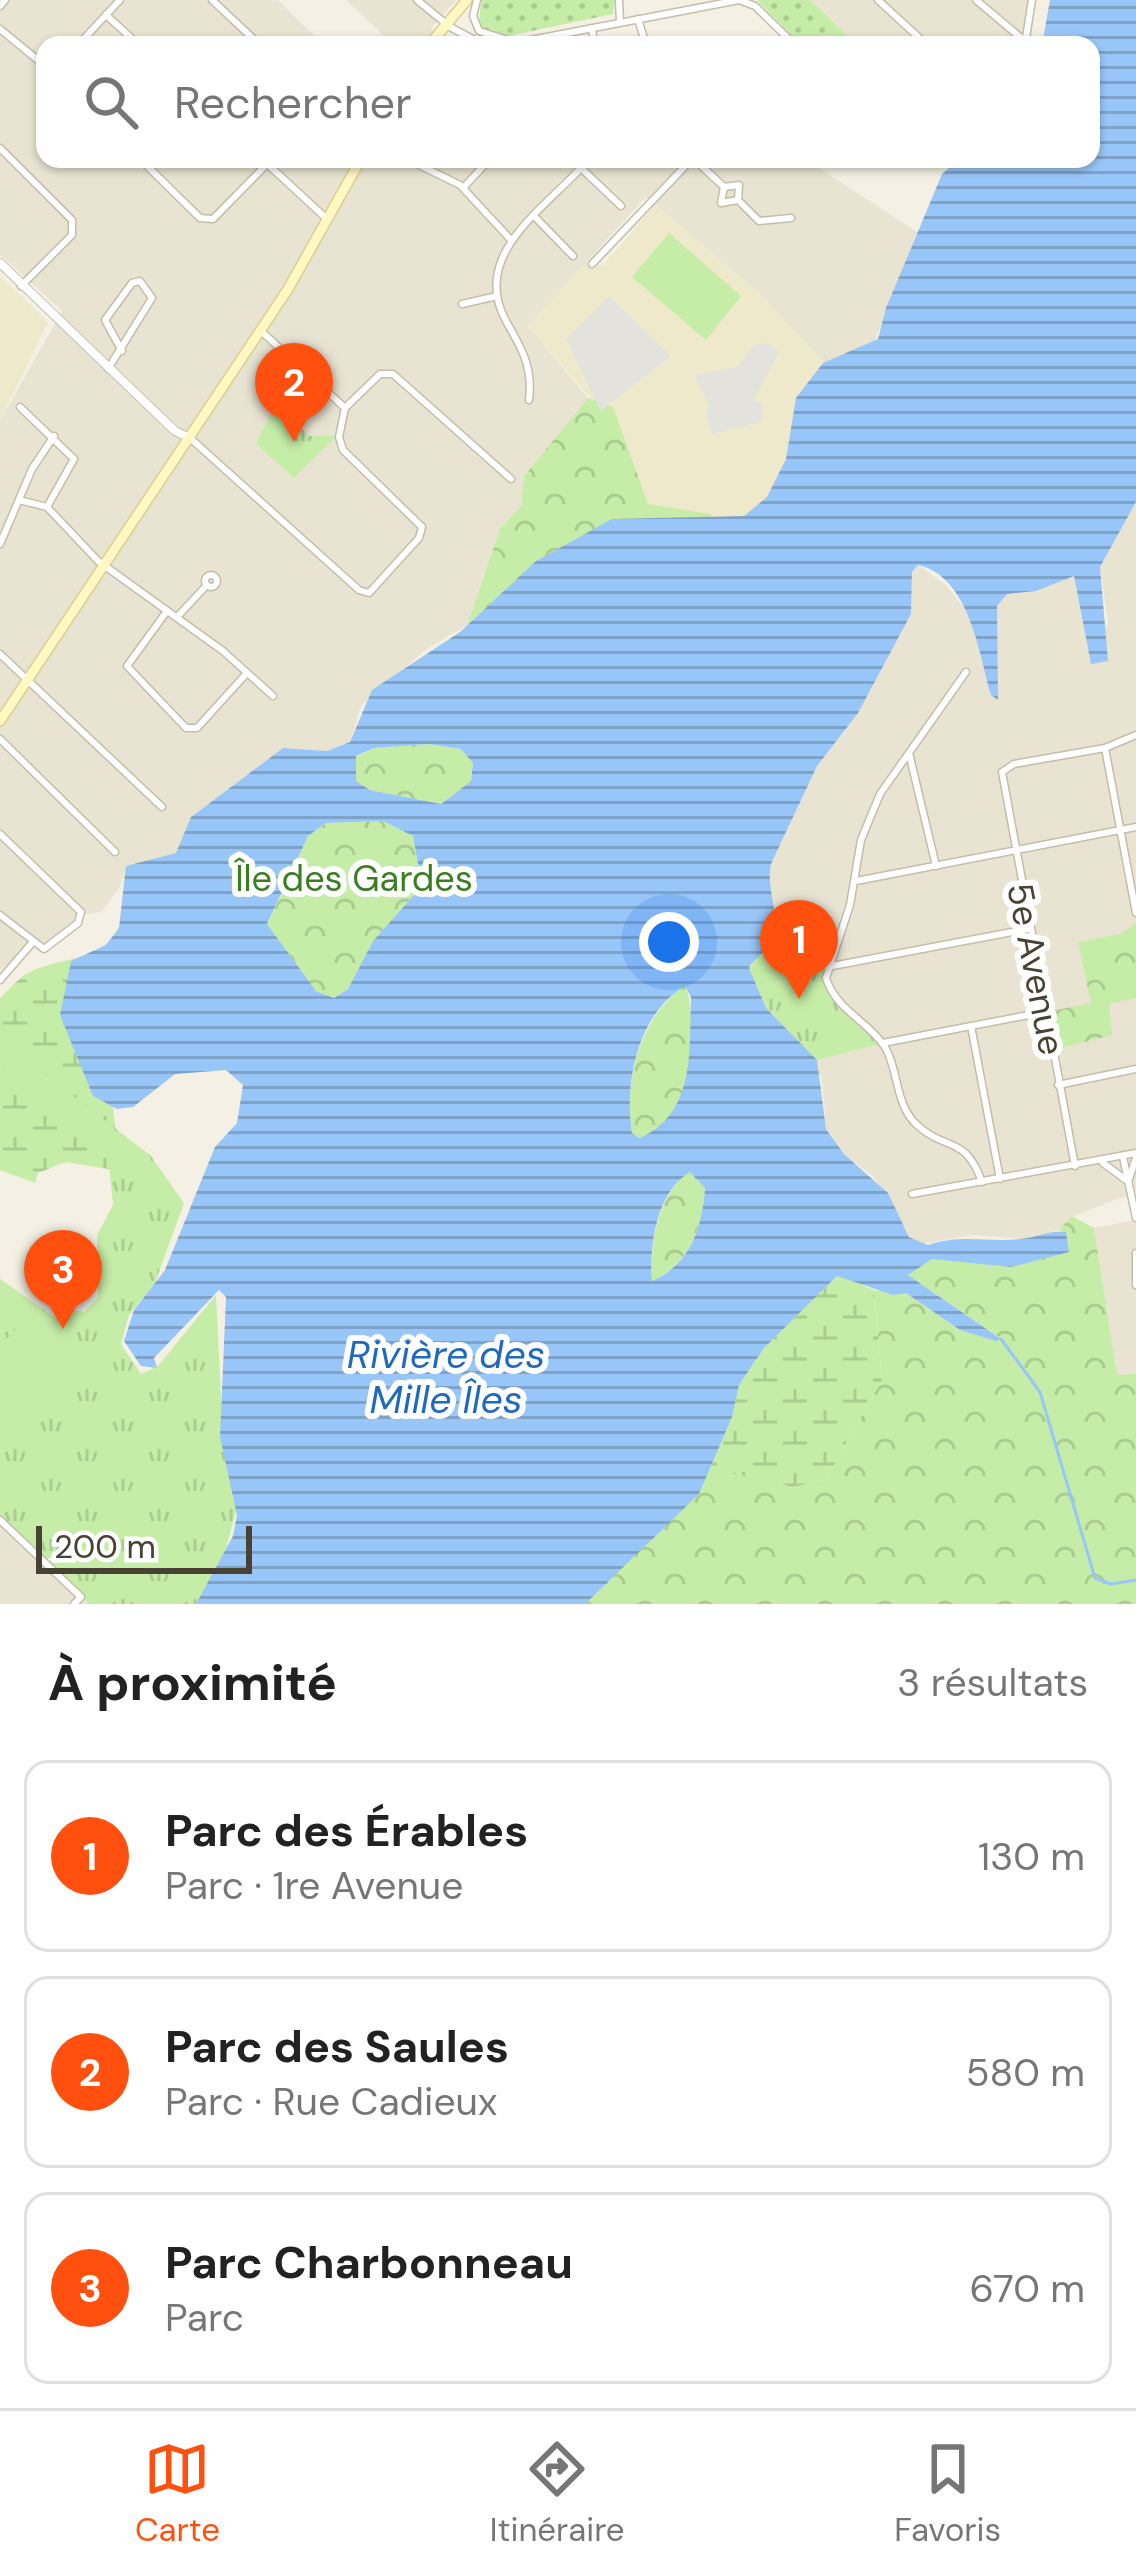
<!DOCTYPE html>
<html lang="fr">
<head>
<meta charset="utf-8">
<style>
	body { margin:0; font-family:"DM Sans",sans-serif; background:#f6f6f6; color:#222 }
	.scale { position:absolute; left:36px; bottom:30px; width:216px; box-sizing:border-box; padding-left:12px; border:6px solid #474233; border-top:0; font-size:33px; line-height:42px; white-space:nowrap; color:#474233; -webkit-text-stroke:9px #fff; paint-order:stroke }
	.you { position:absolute; left:669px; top:942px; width:42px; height:42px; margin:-30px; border:9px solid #fff; border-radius:50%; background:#1a73e8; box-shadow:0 0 0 18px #1a73e833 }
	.badge { display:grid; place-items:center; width:78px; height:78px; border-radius:50%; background:#ff5010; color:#fff; font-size:39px; font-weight:700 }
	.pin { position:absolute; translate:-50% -99px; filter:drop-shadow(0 3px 6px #0008) }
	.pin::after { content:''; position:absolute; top:63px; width:42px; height:36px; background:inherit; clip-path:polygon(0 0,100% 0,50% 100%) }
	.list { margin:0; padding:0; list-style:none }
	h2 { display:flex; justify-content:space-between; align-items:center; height:156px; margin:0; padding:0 48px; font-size:51px }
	h2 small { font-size:39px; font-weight:400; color:#767676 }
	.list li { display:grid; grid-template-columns:78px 1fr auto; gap:36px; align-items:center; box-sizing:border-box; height:192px; margin:0 24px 24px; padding:0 24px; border:3px solid #e0e0e0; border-radius:24px }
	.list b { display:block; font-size:45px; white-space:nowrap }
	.list p { margin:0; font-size:39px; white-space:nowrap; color:#767676 }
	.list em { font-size:39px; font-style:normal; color:#767676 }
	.icon { flex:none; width:66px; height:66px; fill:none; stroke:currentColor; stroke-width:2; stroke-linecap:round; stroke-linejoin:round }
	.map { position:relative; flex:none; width:1136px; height:1604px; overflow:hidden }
	.search { position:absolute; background:#fff; box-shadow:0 3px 9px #0004; left:36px; right:36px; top:36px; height:132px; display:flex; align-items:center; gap:30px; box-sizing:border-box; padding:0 42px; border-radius:24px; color:#767676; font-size:45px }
	.sheet { height:804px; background:#fff }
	nav { display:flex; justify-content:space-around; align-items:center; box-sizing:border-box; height:168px; border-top:3px solid #e0e0e0; background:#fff; font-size:33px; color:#767676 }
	nav a { display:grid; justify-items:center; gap:6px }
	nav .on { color:#ff5010 }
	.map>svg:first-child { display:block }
	.residential { fill:#e9e4d2 }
	.education { fill:#efe9cc }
	.grass { fill:url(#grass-dots) }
	.forest { fill:url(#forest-crowns) }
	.wetland { fill:url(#wetland-marsh) }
	.park { fill:url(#park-tufts) }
	.pitch { fill:#c6eda8 }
	.parking { fill:#e4e2dd }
	.water { fill:url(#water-rules); fill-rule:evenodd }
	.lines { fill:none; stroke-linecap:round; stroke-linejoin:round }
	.stream { stroke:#99c6f8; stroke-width:3 }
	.minor-casing { stroke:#c3bda9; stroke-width:9 }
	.tertiary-casing { stroke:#c3bda9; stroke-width:10 }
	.secondary-casing { stroke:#d9cf8e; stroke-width:12 }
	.minor { stroke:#fff; stroke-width:6 }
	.tertiary { stroke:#fff; stroke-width:8 }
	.secondary { stroke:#fff8c3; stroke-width:9 }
	.labels { text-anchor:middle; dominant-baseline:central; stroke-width:12; stroke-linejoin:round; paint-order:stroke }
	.park-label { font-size:36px; fill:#397f20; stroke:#fff }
	.street-label { font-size:36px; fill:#474233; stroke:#fff }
	.water-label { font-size:39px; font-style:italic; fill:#2169be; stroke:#fff }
</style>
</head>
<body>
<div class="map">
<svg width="1136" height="1604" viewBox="0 0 1136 1604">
	<defs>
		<pattern id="grass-dots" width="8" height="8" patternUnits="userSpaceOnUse" patternTransform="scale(3)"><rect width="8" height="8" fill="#c6eda8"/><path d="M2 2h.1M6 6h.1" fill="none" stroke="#abcc91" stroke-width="1.8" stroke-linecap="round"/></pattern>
		<pattern id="forest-crowns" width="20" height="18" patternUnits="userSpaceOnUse" patternTransform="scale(3)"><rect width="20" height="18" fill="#c6eda8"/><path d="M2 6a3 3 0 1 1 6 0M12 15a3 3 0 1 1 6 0" fill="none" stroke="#abcc91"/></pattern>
		<pattern id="wetland-marsh" width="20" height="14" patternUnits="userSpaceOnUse" patternTransform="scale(3)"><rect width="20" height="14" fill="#c6eda8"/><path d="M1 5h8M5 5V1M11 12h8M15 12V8" fill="none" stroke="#abcc91"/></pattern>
		<pattern id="park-tufts" width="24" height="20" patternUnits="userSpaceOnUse" patternTransform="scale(3)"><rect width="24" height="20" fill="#c6eda8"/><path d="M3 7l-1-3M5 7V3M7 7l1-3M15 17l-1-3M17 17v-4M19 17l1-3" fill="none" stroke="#abcc91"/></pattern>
		<pattern id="water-rules" width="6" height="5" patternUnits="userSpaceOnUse" patternTransform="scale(3)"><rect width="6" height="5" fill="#99c6f8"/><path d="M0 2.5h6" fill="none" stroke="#7fa2c9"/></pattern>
	</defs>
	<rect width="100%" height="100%" fill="#f4f1e4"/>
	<g class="residential">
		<polygon points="0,0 278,0 324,45 45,45 45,159 772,159 819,168 917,232 873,346 824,363 761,295 646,197 528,326 588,398 524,476 521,506 500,529 467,625 425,650 361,706 350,742 327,751 283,748 191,817 176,853 126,866 120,887 101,912 82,914 47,945 31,941 0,971 0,421 62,311 0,255"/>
		<polygon points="346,0 456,0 431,28 440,45 394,45"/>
		<polygon points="810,0 1028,0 1020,45 857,45"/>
		<polygon points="1136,502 1136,1192 1073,1216 1059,1230 1025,1239 972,1235 922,1244 911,1238 874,1177 844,1154 826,1128 822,1079 751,961 775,922 767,879 771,864 817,766 858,713 911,614 912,572 918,565 946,585 972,618 976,639 996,647 997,606 1007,594 1036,591 1074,576 1091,663 1108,622 1100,567"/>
		<polygon points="1136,1220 1136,1374 1117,1376 1094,1228"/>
		<polygon points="0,1517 81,1597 89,1604 0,1604"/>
	</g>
	<g class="education">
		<polygon points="655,205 762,296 824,362 797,398 787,461 767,497 744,517 638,521 610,421 528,326 588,260 603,265"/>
		<polygon points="0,276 48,322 0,421"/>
	</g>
	<g class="grass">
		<polygon points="481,0 615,0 613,14 508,36 485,32 479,24"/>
		<polygon points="757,0 810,0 857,45 801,45"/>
	</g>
	<g class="forest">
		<polygon points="588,398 613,407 648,504 710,514 712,519 612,520 536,562 467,625 500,529 521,506 524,476"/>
		<polygon points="428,744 461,749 473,763 471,781 441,804 370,790 356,781 356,757 374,748"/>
		<polygon points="383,821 413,836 422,886 373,941 348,989 334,998 316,991 267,925 308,836 326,823"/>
		<polygon points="1136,923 1136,998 1109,1004 1112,1035 1058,1049 1051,1011 1091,1003 1078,942 1120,934"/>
		<path d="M 685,985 C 699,1015 689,1100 666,1125 C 660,1131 648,1135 641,1138 L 632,1133 C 624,1078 639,1019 685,985 Z"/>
		<path d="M 690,1171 L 705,1188 C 702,1228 690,1263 652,1281 C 650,1243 657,1194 690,1171 Z"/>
		<path d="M 1072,1216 L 1094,1228 L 1117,1375 L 1136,1374 L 1136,1604 L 585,1604 C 620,1557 699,1477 757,1468 L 790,1488 L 826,1479 L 882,1380 L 874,1290 L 906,1293 L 960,1330 L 1000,1338 L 908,1275 L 932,1258 L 1011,1267 L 1066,1232 L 1059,1230 Z"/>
	</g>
	<g class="wetland">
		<path d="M 191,817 L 243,1085 L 226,1070 L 175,1074 L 133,1107 L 113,1107 L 120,1171 L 66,1162 L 38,1173 L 35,1183 L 0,1170 L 0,998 C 8,991 18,978 28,973 C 56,957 101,963 118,929 C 129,908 120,887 126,866 L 176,853 Z"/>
		<path d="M 838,1275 L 874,1290 L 882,1380 L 826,1479 L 790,1488 C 746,1461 742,1469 699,1494 L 732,1417 L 739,1385 L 764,1348 Z"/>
	</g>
	<g class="park">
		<polygon points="275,405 310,436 337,436 294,478 256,444"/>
		<path d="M 836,943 C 816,996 848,1009 883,1043 L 817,1060 L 766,1008 L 749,968 L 759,954 Z"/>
		<polygon points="0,1040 150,1155 184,1203 155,1283 129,1315 121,1344 141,1374 157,1367 216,1295 222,1417 238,1504 226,1549 198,1604 89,1604 0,1520 0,1279 56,1318 71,1310 84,1312 98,1297 97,1235 113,1205 108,1154 0,1063"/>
	</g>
	<g class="pitch">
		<polygon points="669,233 741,296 706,340 632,277"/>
		<polygon points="22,1323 72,1372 0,1445 0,1345"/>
	</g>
	<g class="parking">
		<polygon points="609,296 671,356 601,411 566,339"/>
		<polygon points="766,343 779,352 754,399 763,405 762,421 712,434 705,410 710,407 694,375 737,367 754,345"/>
	</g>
	<path class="water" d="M 1050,0 L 1136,0 L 1136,502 L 1100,567 L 1108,661 L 1091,664 L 1074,576 L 1036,591 L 1007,594 L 997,606 L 998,700 L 991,695 C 979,653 969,576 918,565 L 912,572 L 911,614 L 858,713 L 817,766 L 771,864 C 765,890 784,921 769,945 C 763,955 754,958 749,968 L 766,1008 L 817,1060 L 826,1129 L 844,1154 L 888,1193 L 909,1237 L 928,1245 C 963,1233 992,1244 1027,1238 C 1041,1236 1052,1230 1066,1232 L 1069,1252 L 1011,1267 L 932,1259 L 908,1275 L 1001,1339 L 996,1341 L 960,1330 L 906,1293 L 893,1295 L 837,1276 L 764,1348 L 739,1385 L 732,1417 L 699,1494 L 585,1604 L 196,1604 L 233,1536 L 237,1515 L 220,1437 L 226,1297 L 219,1290 L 154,1358 L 157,1368 L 141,1366 L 124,1341 L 134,1310 L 165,1270 L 215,1147 L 237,1123 L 243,1085 L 226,1070 L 175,1074 L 133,1107 L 117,1109 L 93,1096 L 60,1015 L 71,961 L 106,945 L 119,928 L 126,866 L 176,853 L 191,817 L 283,748 L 327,751 L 350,742 L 372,690 L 460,632 L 536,561 L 612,519 L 744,516 L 767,497 L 786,459 L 796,398 L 823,363 L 878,339 L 886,308 L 942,174 L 959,159 L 1091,159 L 1091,45 L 1042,45 ZM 428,744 L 461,749 L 473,763 L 471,781 L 441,804 L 370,790 L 356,781 L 356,756 L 374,748 ZM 383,821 L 413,836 L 422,886 L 373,941 L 348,989 L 334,998 L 316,991 L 267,924 L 308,836 L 326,823 ZM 685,986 L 691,997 C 689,1050 696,1113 640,1138 L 632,1133 C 624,1081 638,1014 685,986 ZM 690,1172 L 705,1188 C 702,1227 691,1264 652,1281 C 649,1245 657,1191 690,1172 Z"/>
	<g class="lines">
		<polyline class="stream" points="1001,1339 1040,1392 1095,1578 1111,1584 1136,1580"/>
		<defs>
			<g id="minor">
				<polyline points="212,0 260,45"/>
				<polyline points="417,0 450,27 484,45"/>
				<polyline points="477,0 473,16 479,31 511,41"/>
				<polyline points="619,0 620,22"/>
				<polyline points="878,0 927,45"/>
				<polyline points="976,0 1026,42"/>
				<polyline points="0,6 5,0"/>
				<polyline points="106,15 139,45"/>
				<polyline points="638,19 646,45"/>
				<polyline points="592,28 594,45"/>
				<polyline points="0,29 45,66"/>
				<polyline points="1025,44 1032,0"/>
				<polyline points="78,45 120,0"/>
				<polyline points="438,45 473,43"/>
				<polyline points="505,45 739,0 755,6 795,45"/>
				<polyline points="0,148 72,220 72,235 21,286"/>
				<polyline points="140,159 200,218 213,219 267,164"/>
				<polyline points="262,159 328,220"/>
				<polyline points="407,159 460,185 511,240"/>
				<polyline points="694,159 724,187 739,185 738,200 759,221 791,218"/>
				<polyline points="581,168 621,206"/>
				<polyline points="464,187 490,159"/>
				<polyline points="724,187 721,203 738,200"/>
				<polyline points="535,217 573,256"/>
				<polyline points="592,264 692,159"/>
				<polyline points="462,304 497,296"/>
				<polyline points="261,331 345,408"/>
				<polyline points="108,369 152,298 140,281 132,283 105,320 122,351"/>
				<path d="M 529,400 C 533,367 522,349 506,321 C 468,252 551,205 589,159"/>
				<polyline points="20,407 74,459 47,507"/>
				<polyline points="345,408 380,374 393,374 511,479"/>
				<polyline points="190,438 359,590 369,593 419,538 422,527 343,450 339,437 345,408"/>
				<polyline points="19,500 47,507 98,561 223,651 273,696"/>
				<polyline points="0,544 32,469 54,436"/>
				<circle cx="211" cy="581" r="6"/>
				<polyline points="167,611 127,666 186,728 197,728 247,673"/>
				<polyline points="177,617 207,585"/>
				<polyline points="0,654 162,807"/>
				<path d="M 966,672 L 880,794 L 861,840 L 850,905 L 826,978 C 836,1010 868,1021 885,1047 C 899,1071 895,1104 916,1124 C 945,1152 965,1134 982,1182"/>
				<polyline points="0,739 115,852"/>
				<polyline points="1105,748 1136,913"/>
				<polyline points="909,753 936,866"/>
				<polyline points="0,834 81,912 78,923 44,949 0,915"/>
				<polyline points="856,881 1136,827"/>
				<polyline points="827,967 1028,929"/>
				<polyline points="0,980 32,943"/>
				<polyline points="971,1026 1000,1179"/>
				<polyline points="883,1043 1044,1012"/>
				<polyline points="1058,1085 1136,1069"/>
				<polyline points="1123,1157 1136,1218"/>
				<polyline points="1103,1163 1126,1180"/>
				<polyline points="1075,1166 1002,772 1014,764 1105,748 1136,735"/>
				<polyline points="1129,1179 1136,1158"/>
				<polyline points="912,1194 1136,1153"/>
				<polyline points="1136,1253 1136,1285"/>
				<polyline points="0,1520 81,1597 74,1604"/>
			</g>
			<polyline id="tertiary" points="0,263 175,431 190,438"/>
			<g id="secondary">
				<polyline points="429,45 467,0"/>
				<polyline points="0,721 288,289 361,159"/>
			</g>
		</defs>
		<use href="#minor" class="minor-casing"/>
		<use href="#tertiary" class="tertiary-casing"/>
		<use href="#secondary" class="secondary-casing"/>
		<use href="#minor" class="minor"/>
		<use href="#tertiary" class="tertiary"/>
		<use href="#secondary" class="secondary"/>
	</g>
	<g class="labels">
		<g class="park-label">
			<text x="354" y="878">Île des Gardes</text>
		</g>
		<g class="street-label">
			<text transform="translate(1036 969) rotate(79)">5e Avenue</text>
		</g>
		<g class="water-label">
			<text x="446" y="1354">Rivière des<tspan x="446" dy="45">Mille Îles</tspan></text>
		</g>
	</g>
</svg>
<div class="scale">200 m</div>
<div class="you"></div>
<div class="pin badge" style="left:799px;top:999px">1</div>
<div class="pin badge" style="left:294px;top:442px">2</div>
<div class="pin badge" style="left:63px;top:1329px">3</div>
<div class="search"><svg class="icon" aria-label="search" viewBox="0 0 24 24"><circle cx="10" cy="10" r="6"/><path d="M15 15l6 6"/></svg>Rechercher</div>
</div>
<section class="sheet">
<h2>À proximité<small>3 résultats</small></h2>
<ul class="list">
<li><span class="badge">1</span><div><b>Parc des Érables</b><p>Parc · 1re Avenue</p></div><em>130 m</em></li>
<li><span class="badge">2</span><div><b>Parc des Saules</b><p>Parc · Rue Cadieux</p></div><em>580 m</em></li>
<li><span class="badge">3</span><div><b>Parc Charbonneau</b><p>Parc</p></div><em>670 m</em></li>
</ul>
</section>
<nav>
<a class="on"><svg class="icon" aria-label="map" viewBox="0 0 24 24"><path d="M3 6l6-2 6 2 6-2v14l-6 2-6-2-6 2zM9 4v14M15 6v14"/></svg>Carte</a>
<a><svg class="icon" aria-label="directions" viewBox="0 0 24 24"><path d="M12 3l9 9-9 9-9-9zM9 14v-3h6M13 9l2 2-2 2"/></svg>Itinéraire</a>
<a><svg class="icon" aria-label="saved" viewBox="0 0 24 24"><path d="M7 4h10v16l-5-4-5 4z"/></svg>Favoris</a>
</nav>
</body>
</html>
